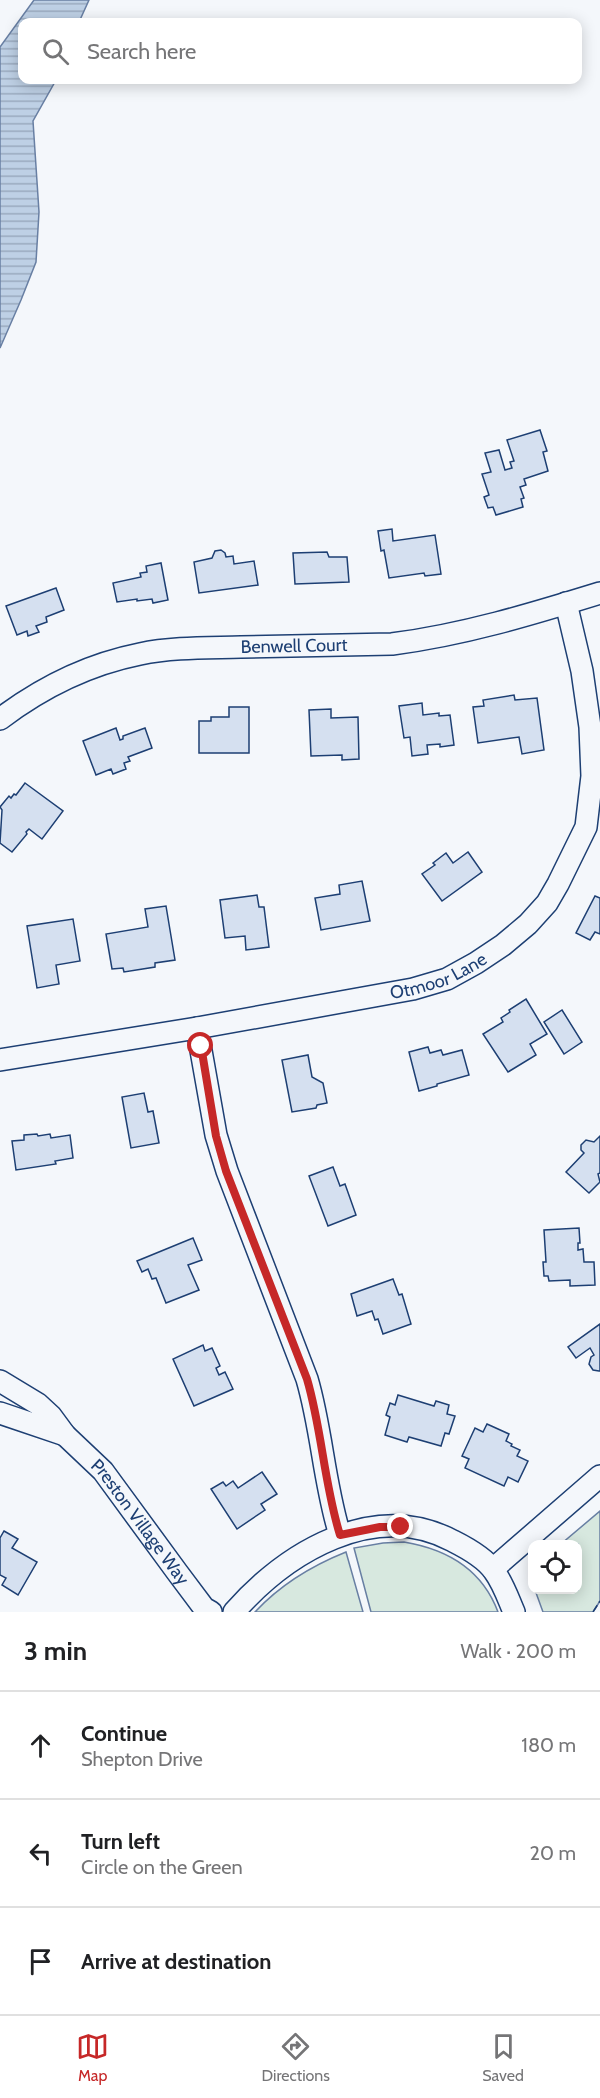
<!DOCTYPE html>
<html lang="en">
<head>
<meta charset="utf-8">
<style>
	body { margin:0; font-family:Cabin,sans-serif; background:#f2f2f2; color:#202124 }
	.controls { position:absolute; right:18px; bottom:18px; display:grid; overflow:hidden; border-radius:12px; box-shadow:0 3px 15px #0003 }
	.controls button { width:54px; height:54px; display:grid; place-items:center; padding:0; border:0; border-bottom:2px solid #e0e0e0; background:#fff; color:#202124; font:30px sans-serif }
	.stop { position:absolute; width:18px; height:18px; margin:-14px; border:4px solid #c62828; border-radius:50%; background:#fff }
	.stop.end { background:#c62828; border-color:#fff; box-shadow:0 2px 6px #0008 }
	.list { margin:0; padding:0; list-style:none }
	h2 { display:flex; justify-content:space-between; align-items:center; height:78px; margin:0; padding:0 24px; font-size:26px }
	h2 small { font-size:20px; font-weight:400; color:#757577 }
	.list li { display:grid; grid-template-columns:39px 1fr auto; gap:18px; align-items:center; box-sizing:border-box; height:108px; padding:0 24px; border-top:2px solid #e0e0e0 }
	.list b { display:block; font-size:22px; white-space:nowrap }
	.list p { margin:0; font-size:20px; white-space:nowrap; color:#757577 }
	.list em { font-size:20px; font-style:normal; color:#757577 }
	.icon { flex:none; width:33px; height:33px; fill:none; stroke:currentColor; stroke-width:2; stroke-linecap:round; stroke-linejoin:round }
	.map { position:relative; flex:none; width:600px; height:1612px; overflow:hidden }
	.search { position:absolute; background:#fff; box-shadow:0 3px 15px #0003; left:18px; right:18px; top:18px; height:66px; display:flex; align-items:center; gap:15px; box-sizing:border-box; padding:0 21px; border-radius:12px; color:#757577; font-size:22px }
	.sheet { height:402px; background:#fff }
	nav { display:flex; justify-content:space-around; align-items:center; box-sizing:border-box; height:84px; border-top:2px solid #e0e0e0; background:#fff; font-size:16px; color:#757577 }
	nav a { display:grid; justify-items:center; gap:3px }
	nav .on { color:#c62828 }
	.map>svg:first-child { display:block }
	.grass { fill:#d7e8df; stroke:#687fa3; stroke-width:1.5 }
	.water { fill:url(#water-rules); stroke:#687fa3; stroke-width:1.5 }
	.building { fill:#d5e0f0; stroke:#1d3f73; stroke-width:1.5 }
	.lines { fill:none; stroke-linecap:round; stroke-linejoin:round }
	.minor-casing { stroke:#1d3f73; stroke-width:24 }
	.minor { stroke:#f4f7fb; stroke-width:21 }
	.fence { stroke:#1d3f73; stroke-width:1.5; stroke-dasharray:8 3; stroke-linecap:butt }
	.route { stroke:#c62828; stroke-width:8 }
	.labels { text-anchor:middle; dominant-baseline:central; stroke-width:4.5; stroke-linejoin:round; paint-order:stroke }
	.street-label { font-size:18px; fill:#1d3f73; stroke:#f4f7fb }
</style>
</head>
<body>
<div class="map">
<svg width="600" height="1612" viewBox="0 0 600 1612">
	<defs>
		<pattern id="water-rules" width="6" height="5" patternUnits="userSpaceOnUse" patternTransform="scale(1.5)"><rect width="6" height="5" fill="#bed0e5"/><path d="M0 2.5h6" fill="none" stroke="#9aaabe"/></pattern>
	</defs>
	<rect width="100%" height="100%" fill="#f4f7fb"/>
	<g class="grass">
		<polygon points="600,1511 600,1601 593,1612 543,1612 535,1590 578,1590 578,1544 561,1544"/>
		<path d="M 404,1542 C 446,1549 482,1569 498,1612 L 371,1612 L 354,1548 L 383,1543 Z"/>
		<path d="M 346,1552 L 363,1612 L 255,1612 C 281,1584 311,1566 346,1552 Z"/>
	</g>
	<polygon class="water" points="34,0 89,0 79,22 22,22 22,80 56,80 33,121 39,212 36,262 21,300 0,348 0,47"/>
	<g class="building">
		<polygon points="540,430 547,451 543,452 548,471 524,479 526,485 520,487 524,498 521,499 523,507 496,515 493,507 488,508 484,497 489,495 482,474 491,472 485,453 499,450 505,470 512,468 510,462 514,461 507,440"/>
		<polygon points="392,529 393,541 435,535 441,574 425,576 424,573 389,578 384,550 381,551 378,531"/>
		<polygon points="221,550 225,553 226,557 233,556 234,564 254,561 258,585 199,593 194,562 212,558 215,551"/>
		<polygon points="327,552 329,557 347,557 349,582 295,584 293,553"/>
		<polygon points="161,563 168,600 153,603 152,599 137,601 137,599 117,602 113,583 141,577 140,573 147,572 146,566"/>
		<polygon points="56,588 64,610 46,617 47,622 36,626 39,632 28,636 27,631 17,635 6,606"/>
		<polygon points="514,695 515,700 537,698 544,750 522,754 519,737 478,743 473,707 484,706 483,700"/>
		<polygon points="422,703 423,715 439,713 439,716 450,715 454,745 440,747 440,744 427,745 428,754 412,756 410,737 404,738 399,706"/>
		<polygon points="229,707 249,707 249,753 199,753 199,721 211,721 211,717 229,717"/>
		<polygon points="331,709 331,718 358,717 359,759 342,760 342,755 311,756 309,710"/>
		<polygon points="116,728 120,740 123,739 123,736 145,728 152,748 128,757 130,761 124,763 126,769 113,774 111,769 96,775 83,741"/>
		<polygon points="25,783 63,811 42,839 29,829 26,832 27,834 12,852 0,843 2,810 0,807 9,796 11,798 14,794 16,795"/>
		<polygon points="468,852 482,872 442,901 422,874 435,865 433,863 446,853 453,863"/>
		<polygon points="362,881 370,921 321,930 315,898 340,894 339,885"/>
		<polygon points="257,895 259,907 264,907 269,947 246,950 245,936 225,938 220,900"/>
		<polygon points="595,896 600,898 600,934 595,932 590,940 576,933"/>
		<polygon points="166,906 175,960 155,963 155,967 124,972 123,968 112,969 106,934 148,927 145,909"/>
		<polygon points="73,919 80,961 56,965 59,984 37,988 27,926"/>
		<polygon points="526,999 547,1034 530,1044 536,1055 508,1072 483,1034 503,1022 501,1018 510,1012 509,1010"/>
		<polygon points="562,1010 582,1042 564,1054 544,1022"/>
		<polygon points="428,1047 430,1053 441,1050 443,1055 462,1050 469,1075 437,1084 437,1086 419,1091 409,1052"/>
		<polygon points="308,1055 312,1077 323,1083 327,1103 317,1105 316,1108 292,1112 282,1060"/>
		<polygon points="144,1093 148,1112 153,1111 159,1143 131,1148 122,1097"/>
		<polygon points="37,1134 38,1136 50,1134 51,1138 70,1135 73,1158 55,1161 56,1164 16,1170 12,1141 24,1140 24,1135"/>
		<polygon points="600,1136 600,1173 598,1174 600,1182 589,1193 566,1172 584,1153 581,1150 581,1145 586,1140 594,1142"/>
		<polygon points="333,1167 340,1186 345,1184 356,1215 328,1226 309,1176"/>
		<polygon points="579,1228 580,1243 578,1243 578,1250 583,1249 584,1262 594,1262 595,1285 570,1286 570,1280 549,1281 548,1276 544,1276 543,1262 546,1262 544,1230"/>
		<polygon points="193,1238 202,1260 188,1265 199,1290 166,1303 156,1278 152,1279 148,1269 142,1272 137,1261"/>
		<polygon points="393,1279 399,1295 402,1294 411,1324 383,1334 378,1319 375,1320 372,1311 357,1316 351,1294"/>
		<polygon points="600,1324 600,1371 599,1371 593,1370 589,1364 591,1357 594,1355 590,1348 576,1358 568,1347"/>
		<polygon points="203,1345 205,1351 212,1348 220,1366 216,1368 219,1375 225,1372 233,1389 194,1406 173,1359"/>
		<polygon points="398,1395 434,1406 436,1401 449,1405 447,1414 455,1416 449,1434 445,1433 441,1446 409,1437 407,1442 385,1435 390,1417 386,1415 390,1403 395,1405"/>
		<polygon points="487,1424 509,1434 506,1441 512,1444 511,1446 520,1450 517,1456 528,1461 518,1482 508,1477 504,1486 465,1468 469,1459 462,1456 475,1428 483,1432"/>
		<polygon points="262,1472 277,1494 261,1504 265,1510 237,1529 211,1489 223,1482 226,1486 233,1481 238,1488"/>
		<polygon points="4,1531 18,1539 12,1548 37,1562 18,1595 2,1585 6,1578 0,1575 0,1538"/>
	</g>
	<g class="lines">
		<defs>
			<g id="minor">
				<path id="s1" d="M 0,719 C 41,688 90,664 140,654 C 173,647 208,648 241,647 C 291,646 342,645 392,644 C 463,635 532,614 600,593"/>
				<path d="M 197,1028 L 216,1135 L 227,1171 L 307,1379 C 322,1430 324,1484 340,1535"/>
				<path id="s2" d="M 0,1060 L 197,1028 L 413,989 L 447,979 L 476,963 L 503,945 L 528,924 L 547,903 L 558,884 L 586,827 L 592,776 L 590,727 L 582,671 L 566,603"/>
				<path id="s3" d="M 0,1381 L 38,1404 L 51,1416 L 65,1435 L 103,1471 L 177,1572 L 204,1608 L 211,1612"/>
				<polyline points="0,1413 65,1435"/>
				<polyline points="493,1569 600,1476"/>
				<path d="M 234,1612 C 287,1552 374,1499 453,1541 C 467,1548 485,1558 494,1571 C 503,1583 508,1598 514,1612"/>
			</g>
		</defs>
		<use href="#minor" class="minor-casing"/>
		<use href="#minor" class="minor"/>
		<polyline class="fence" points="593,1612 600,1601"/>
	</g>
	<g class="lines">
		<path class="route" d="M 201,1046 L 216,1136 L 226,1171 L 307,1379 C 322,1430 324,1484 340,1535 L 380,1527 L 401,1527"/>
	</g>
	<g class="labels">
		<g class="street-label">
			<text stroke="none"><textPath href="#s1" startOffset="310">Benwell Court</textPath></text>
			<text stroke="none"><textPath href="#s2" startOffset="447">Otmoor Lane</textPath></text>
			<text stroke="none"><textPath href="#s3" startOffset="201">Preston Village Way</textPath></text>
		</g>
	</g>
</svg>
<div class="controls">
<button><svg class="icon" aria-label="locate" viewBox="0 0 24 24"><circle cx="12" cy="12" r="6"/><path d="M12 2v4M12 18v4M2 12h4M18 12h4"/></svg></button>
</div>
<div class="stop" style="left:201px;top:1046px"></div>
<div class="stop end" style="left:401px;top:1527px"></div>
<div class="search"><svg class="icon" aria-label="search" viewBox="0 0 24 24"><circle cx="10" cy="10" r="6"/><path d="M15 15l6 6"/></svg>Search here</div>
</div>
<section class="sheet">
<h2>3 min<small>Walk · 200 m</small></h2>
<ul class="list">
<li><svg class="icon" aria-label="ahead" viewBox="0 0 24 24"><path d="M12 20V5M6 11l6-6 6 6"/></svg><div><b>Continue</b><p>Shepton Drive</p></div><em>180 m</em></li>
<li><svg class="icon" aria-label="left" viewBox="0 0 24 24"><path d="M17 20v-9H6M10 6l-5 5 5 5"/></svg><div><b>Turn left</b><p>Circle on the Green</p></div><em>20 m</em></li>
<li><svg class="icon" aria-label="arrive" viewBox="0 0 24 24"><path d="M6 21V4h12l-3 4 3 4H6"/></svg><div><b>Arrive at destination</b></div></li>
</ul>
</section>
<nav>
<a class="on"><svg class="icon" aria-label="map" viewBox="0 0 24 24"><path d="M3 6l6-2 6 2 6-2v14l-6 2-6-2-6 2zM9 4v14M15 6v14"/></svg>Map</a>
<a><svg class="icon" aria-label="directions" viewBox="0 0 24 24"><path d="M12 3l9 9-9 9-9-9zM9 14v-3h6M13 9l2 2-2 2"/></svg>Directions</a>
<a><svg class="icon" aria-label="saved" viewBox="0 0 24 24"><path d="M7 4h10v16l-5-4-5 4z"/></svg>Saved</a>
</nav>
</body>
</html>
